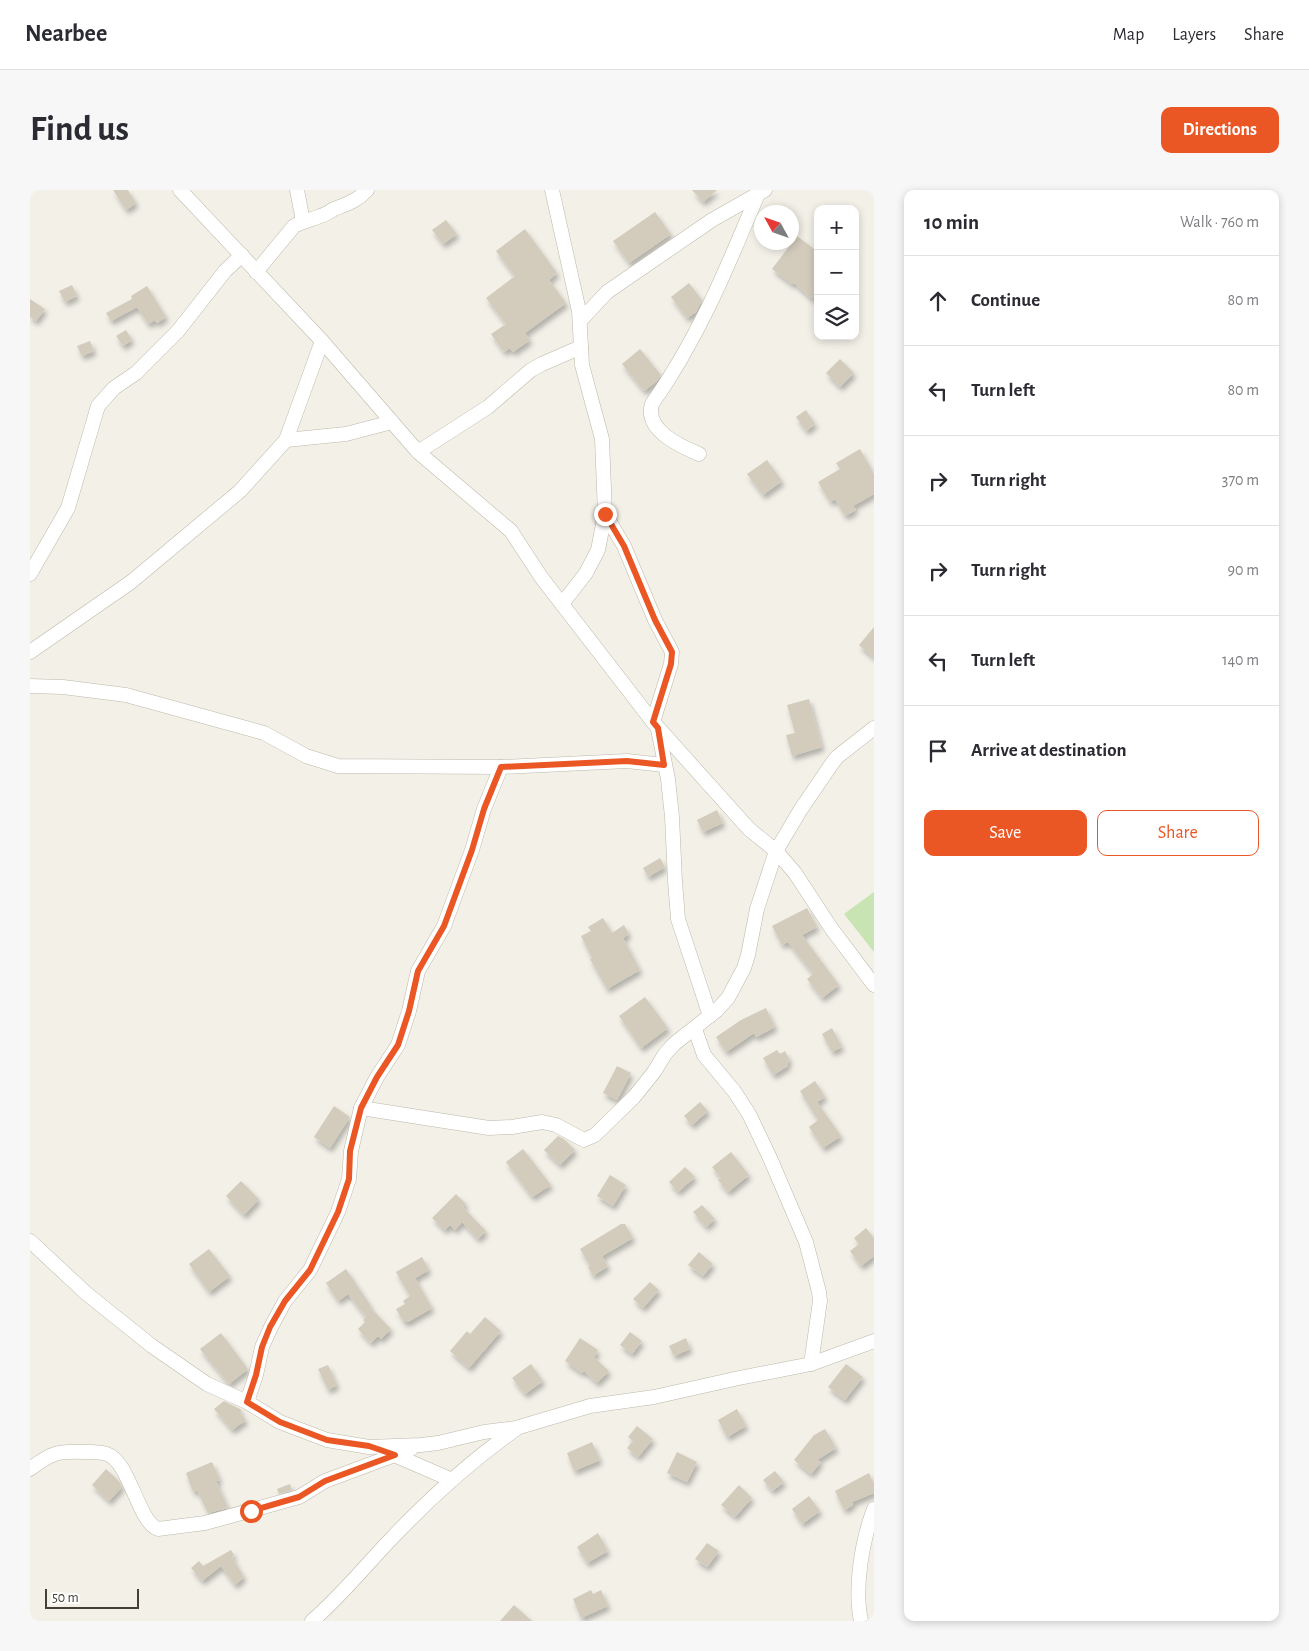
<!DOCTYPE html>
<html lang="en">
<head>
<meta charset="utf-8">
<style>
	body { margin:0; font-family:"Alegreya Sans",sans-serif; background:#f7f7f7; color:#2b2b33 }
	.controls { position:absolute; right:15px; top:15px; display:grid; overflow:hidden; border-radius:10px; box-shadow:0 2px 8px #0003 }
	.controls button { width:45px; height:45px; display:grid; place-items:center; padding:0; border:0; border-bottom:1px solid #e1e1e2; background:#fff; color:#2b2b33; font:25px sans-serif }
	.compass { position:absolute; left:724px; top:15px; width:45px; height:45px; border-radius:50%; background:#fff; box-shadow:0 2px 8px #0003; rotate:310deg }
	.scale { position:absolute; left:15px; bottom:12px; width:94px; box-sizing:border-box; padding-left:5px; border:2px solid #454036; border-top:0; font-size:14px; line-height:18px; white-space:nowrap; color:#454036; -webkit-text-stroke:4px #fff; paint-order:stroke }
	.stop { position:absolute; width:15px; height:15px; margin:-11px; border:4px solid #eb5724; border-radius:50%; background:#fff }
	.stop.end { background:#eb5724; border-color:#fff; box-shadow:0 1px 5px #0008 }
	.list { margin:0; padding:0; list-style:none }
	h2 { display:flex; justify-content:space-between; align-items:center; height:65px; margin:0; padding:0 20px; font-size:21px }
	h2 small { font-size:16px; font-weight:400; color:#7c7c81 }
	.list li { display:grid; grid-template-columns:32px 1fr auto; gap:15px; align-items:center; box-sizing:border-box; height:90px; padding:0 20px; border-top:1px solid #e1e1e2 }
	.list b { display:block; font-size:19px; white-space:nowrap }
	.list em { font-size:16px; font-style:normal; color:#7c7c81 }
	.actions { display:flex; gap:10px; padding:15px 20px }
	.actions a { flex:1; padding:11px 0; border:1px solid #eb5724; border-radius:10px; text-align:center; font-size:18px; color:#eb5724 }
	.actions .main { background:#eb5724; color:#fff }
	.icon { flex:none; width:28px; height:28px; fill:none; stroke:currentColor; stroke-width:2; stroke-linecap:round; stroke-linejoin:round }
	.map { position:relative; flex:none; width:844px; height:1431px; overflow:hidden; border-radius:10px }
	header { display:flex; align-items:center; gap:30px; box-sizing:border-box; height:70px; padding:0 25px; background:#fff; border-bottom:1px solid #e1e1e2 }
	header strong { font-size:24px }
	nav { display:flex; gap:28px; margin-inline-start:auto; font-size:18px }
	.intro { display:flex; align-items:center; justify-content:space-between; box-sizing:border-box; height:120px; padding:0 30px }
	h1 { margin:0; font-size:35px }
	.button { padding:12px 22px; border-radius:10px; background:#eb5724; color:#fff; font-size:18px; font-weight:700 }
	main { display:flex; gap:30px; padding:0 30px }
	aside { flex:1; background:#fff; border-radius:10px; box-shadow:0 2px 8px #0003 }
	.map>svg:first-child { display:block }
	.green { fill:#c8e4b2 }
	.building { fill:#d3ccbd; filter:url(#shadow) }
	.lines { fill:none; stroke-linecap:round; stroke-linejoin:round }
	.minor-casing { stroke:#bdb8aa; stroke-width:15 }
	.minor { stroke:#fff; stroke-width:14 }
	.route { stroke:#eb5724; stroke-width:6 }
</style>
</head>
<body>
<header>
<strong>Nearbee</strong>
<nav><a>Map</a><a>Layers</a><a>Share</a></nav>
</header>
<div class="intro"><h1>Find us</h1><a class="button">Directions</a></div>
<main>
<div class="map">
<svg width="844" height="1431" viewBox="0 0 844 1431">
	<defs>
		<filter id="shadow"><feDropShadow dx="2.5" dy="4.5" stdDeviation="2.5" flood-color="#0004"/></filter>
	</defs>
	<rect width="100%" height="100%" fill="#f2f0e7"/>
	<polygon class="green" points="844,702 844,762 814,724"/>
	<g class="building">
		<polygon points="83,0 98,0 106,13 96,20"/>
		<polygon points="662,0 687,0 673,12"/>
		<polygon points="625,22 641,44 599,73 583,51"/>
		<polygon points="416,30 427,44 413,54 402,40"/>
		<polygon points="495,39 527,83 519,90 536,113 495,143 500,150 483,162 480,158 474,162 461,144 476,134 456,108 485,86 466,61"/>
		<polygon points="767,46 788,62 788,103 782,109 764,93 762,94 742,79"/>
		<polygon points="659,93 672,110 666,122 657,128 641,107"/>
		<polygon points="42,95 47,106 35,112 29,101"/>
		<polygon points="117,96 136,127 127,133 125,130 118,134 107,117 81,131 76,123 102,109 101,106"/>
		<polygon points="0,109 15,119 6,131 0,127"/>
		<polygon points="96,140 102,150 93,156 86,146"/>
		<polygon points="60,151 64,161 52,166 47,156"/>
		<polygon points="610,159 631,185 627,191 614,201 592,174"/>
		<polygon points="810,169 824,183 810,197 796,183"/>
		<polygon points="776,220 785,234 776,241 766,227"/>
		<polygon points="830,259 844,284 844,304 823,316 826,320 815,326 805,309 800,312 788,292 810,279 806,273"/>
		<polygon points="737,270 752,291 733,305 717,284"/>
		<polygon points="844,437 844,468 829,455"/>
		<polygon points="779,509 792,557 762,566 756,545 765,543 757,515"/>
		<polygon points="687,620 693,633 673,642 667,630"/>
		<polygon points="630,668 635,677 618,687 613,678"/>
		<polygon points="777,718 787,737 772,745 809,795 792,808 777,789 783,784 758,752 752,755 742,736"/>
		<polygon points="573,728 582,743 594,735 599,744 593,748 610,780 577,799 560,769 562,768 551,746 561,741 558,737"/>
		<polygon points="615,807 638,838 611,858 589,826"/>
		<polygon points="736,818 745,837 726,847 724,843 696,862 686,847 711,830"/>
		<polygon points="802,838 812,857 802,862 792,844"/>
		<polygon points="747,860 750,864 755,861 760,871 757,873 758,876 743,885 733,868"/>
		<polygon points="587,876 601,883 587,910 573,903"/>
		<polygon points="785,891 795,907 787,912 811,946 793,958 779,937 788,930 770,901"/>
		<polygon points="670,912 678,921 662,935 654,926"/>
		<polygon points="304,916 320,927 300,958 284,947"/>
		<polygon points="528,946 534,949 545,960 530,975 514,960"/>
		<polygon points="493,959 521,995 502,1007 476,972"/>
		<polygon points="701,962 719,985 698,1002 688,990 691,988 682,977"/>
		<polygon points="655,977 665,987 648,1002 639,992"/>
		<polygon points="580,985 596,995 583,1016 567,1006"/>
		<polygon points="211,991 229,1009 214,1025 196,1006"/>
		<polygon points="426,1004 436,1014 433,1017 456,1041 448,1049 432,1032 425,1040 420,1035 415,1040 402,1028"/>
		<polygon points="672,1015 685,1029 676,1037 663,1022"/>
		<polygon points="591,1034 595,1034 603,1048 572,1066 578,1076 563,1086 558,1077 560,1076 550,1059"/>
		<polygon points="836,1038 844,1048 844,1066 831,1076 820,1061 829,1054 824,1048"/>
		<polygon points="179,1059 200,1086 179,1102 159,1074"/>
		<polygon points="669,1062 683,1074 673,1086 658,1075"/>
		<polygon points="392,1067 399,1080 385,1088 402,1118 378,1132 374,1132 366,1119 375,1114 373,1111 380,1106 366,1082"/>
		<polygon points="316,1079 341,1116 340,1117 361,1139 351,1149 348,1146 341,1153 328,1139 335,1132 333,1130 336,1127 318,1104 308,1111 296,1093"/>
		<polygon points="620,1092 629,1100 613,1118 603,1109"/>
		<polygon points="455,1127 471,1141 439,1178 420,1161 437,1141 440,1144"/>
		<polygon points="600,1142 612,1151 602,1164 590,1155"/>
		<polygon points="191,1143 218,1179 199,1194 170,1159"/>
		<polygon points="550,1148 568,1160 564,1167 579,1181 567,1193 554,1181 552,1183 535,1171"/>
		<polygon points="656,1148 660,1159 644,1166 639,1156"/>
		<polygon points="501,1174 513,1191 495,1204 482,1188"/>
		<polygon points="816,1174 833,1187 815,1210 798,1197"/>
		<polygon points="298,1175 307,1195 298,1200 288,1179"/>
		<polygon points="194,1211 210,1219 212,1221 210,1223 216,1230 202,1240 184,1219"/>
		<polygon points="707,1219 716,1236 697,1247 688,1230"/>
		<polygon points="607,1236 623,1249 608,1267 597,1258 603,1251 598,1247"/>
		<polygon points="795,1239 806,1258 787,1270 791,1272 781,1284 764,1270 784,1245"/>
		<polygon points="562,1252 570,1270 544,1281 537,1263"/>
		<polygon points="647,1262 667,1272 657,1292 637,1283"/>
		<polygon points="182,1272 190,1290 186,1291 198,1318 178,1323 167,1300 163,1302 156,1283"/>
		<polygon points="76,1279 89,1291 92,1297 79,1311 62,1295"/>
		<polygon points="745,1281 754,1292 742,1301 733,1290"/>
		<polygon points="839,1283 844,1294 844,1303 822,1312 823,1315 814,1320 805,1301"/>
		<polygon points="260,1294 262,1300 249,1304 247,1299"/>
		<polygon points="709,1295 722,1308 705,1327 691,1315"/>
		<polygon points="779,1306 790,1321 772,1334 762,1319"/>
		<polygon points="568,1343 578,1361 557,1373 547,1357"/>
		<polygon points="677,1353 689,1361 677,1377 665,1369"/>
		<polygon points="201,1360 204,1365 202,1367 214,1387 205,1395 191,1376 172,1391 161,1378 169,1371 173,1376"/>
		<polygon points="561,1400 563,1404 571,1400 578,1416 551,1428 543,1409"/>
		<polygon points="484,1415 502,1431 470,1431"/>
	</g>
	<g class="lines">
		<defs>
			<g id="minor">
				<polyline points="150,0 292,151 388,262 481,341 511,387 623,532 719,639 746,661 765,683 801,738 844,795"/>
				<polyline points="267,0 273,31"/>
				<polyline points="522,0 549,121 552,175 572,249 575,324 594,356 625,430 642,462 641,474 623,532"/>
				<path d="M 226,82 L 264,36 C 273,31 281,30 290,26 C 295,25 299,22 304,19 C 317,14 327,11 337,0"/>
				<polyline points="550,131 577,102 682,30 728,4"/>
				<polyline points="256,250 316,244 362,232"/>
				<polyline points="388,262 458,217 501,180 512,174 551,157"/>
				<path d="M 669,264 C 650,256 614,240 622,214 C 669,147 697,78 728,4 L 735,0"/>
				<polyline points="0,384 38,318 68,216 84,198 106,183 148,141 195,81 212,65"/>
				<polyline points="532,414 556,383 568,360 575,324"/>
				<polyline points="0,462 101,392 210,301 256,250 292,151"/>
				<polyline points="0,496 33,497 96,505 234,543 276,566 308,576 471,577 597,571 634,575"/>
				<polyline points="628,539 638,589 642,627 645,691 648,729 680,826"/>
				<polyline points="665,839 674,865 704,901 719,924 740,968 776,1052 789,1102 790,1111 781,1174"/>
				<polyline points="331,918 459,938 482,937 512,932 526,935 554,950 565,945 604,907 624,882 635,864 644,854 687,820 698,808 714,778 718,765 727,719 746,661 771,619 801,575 807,567 844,538"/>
				<polyline points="0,1051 57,1104 122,1156 177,1194 217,1212 250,1232 297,1250 339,1257 391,1255 408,1253 454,1242 486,1238 560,1216 624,1207 709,1188 781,1174 844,1151"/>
				<polyline points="217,1212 226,1185 232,1157 241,1137 255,1111 280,1080 308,1022 319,989 321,961 331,918 347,887 368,855 379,821 388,781 414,736 442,660 454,619 471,577"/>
				<polyline points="362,1264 422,1290"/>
				<path d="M 0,1279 C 21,1263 27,1261 53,1262 C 61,1262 69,1261 77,1264 C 100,1272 108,1332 128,1339 L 175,1333 L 269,1307 L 295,1291 L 381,1259"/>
				<path d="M 282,1431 C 311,1406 335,1376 362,1348 C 400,1308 441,1271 486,1239"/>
				<path d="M 831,1431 C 824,1398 832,1350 844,1319"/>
			</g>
		</defs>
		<use href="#minor" class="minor-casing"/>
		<use href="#minor" class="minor"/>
	</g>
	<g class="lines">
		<polyline class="route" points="221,1321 269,1307 295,1291 365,1265 339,1256 297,1250 250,1232 217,1212 226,1185 232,1157 240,1137 255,1111 280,1080 308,1022 319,989 320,961 331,918 347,887 368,855 379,821 388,781 414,736 442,660 454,619 471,577 597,571 634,575 628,538 623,532 641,474 642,462 625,430 594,356 575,324"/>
	</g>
</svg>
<div class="controls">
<button>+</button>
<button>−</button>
<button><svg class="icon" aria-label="layers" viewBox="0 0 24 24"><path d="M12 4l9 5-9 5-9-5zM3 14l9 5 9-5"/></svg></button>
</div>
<svg class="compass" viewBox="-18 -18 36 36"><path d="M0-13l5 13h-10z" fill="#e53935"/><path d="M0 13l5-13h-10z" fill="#7c7c81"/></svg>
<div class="scale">50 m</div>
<div class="stop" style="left:221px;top:1321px"></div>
<div class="stop end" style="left:575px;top:324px"></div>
</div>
<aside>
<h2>10 min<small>Walk · 760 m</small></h2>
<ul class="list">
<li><svg class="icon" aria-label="ahead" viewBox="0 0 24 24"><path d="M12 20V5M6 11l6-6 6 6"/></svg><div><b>Continue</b></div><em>80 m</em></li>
<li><svg class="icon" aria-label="left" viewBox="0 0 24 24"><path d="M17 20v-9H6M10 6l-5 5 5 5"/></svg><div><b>Turn left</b></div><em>80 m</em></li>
<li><svg class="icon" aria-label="right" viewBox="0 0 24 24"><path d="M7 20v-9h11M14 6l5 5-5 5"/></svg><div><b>Turn right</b></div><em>370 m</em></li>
<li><svg class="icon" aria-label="right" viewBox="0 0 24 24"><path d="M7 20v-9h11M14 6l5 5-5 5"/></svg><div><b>Turn right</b></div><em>90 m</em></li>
<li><svg class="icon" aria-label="left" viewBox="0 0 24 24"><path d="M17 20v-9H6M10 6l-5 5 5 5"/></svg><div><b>Turn left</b></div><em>140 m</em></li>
<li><svg class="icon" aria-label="arrive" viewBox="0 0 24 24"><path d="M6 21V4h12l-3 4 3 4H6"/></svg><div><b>Arrive at destination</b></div></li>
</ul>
<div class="actions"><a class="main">Save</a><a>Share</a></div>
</aside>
</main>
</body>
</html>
